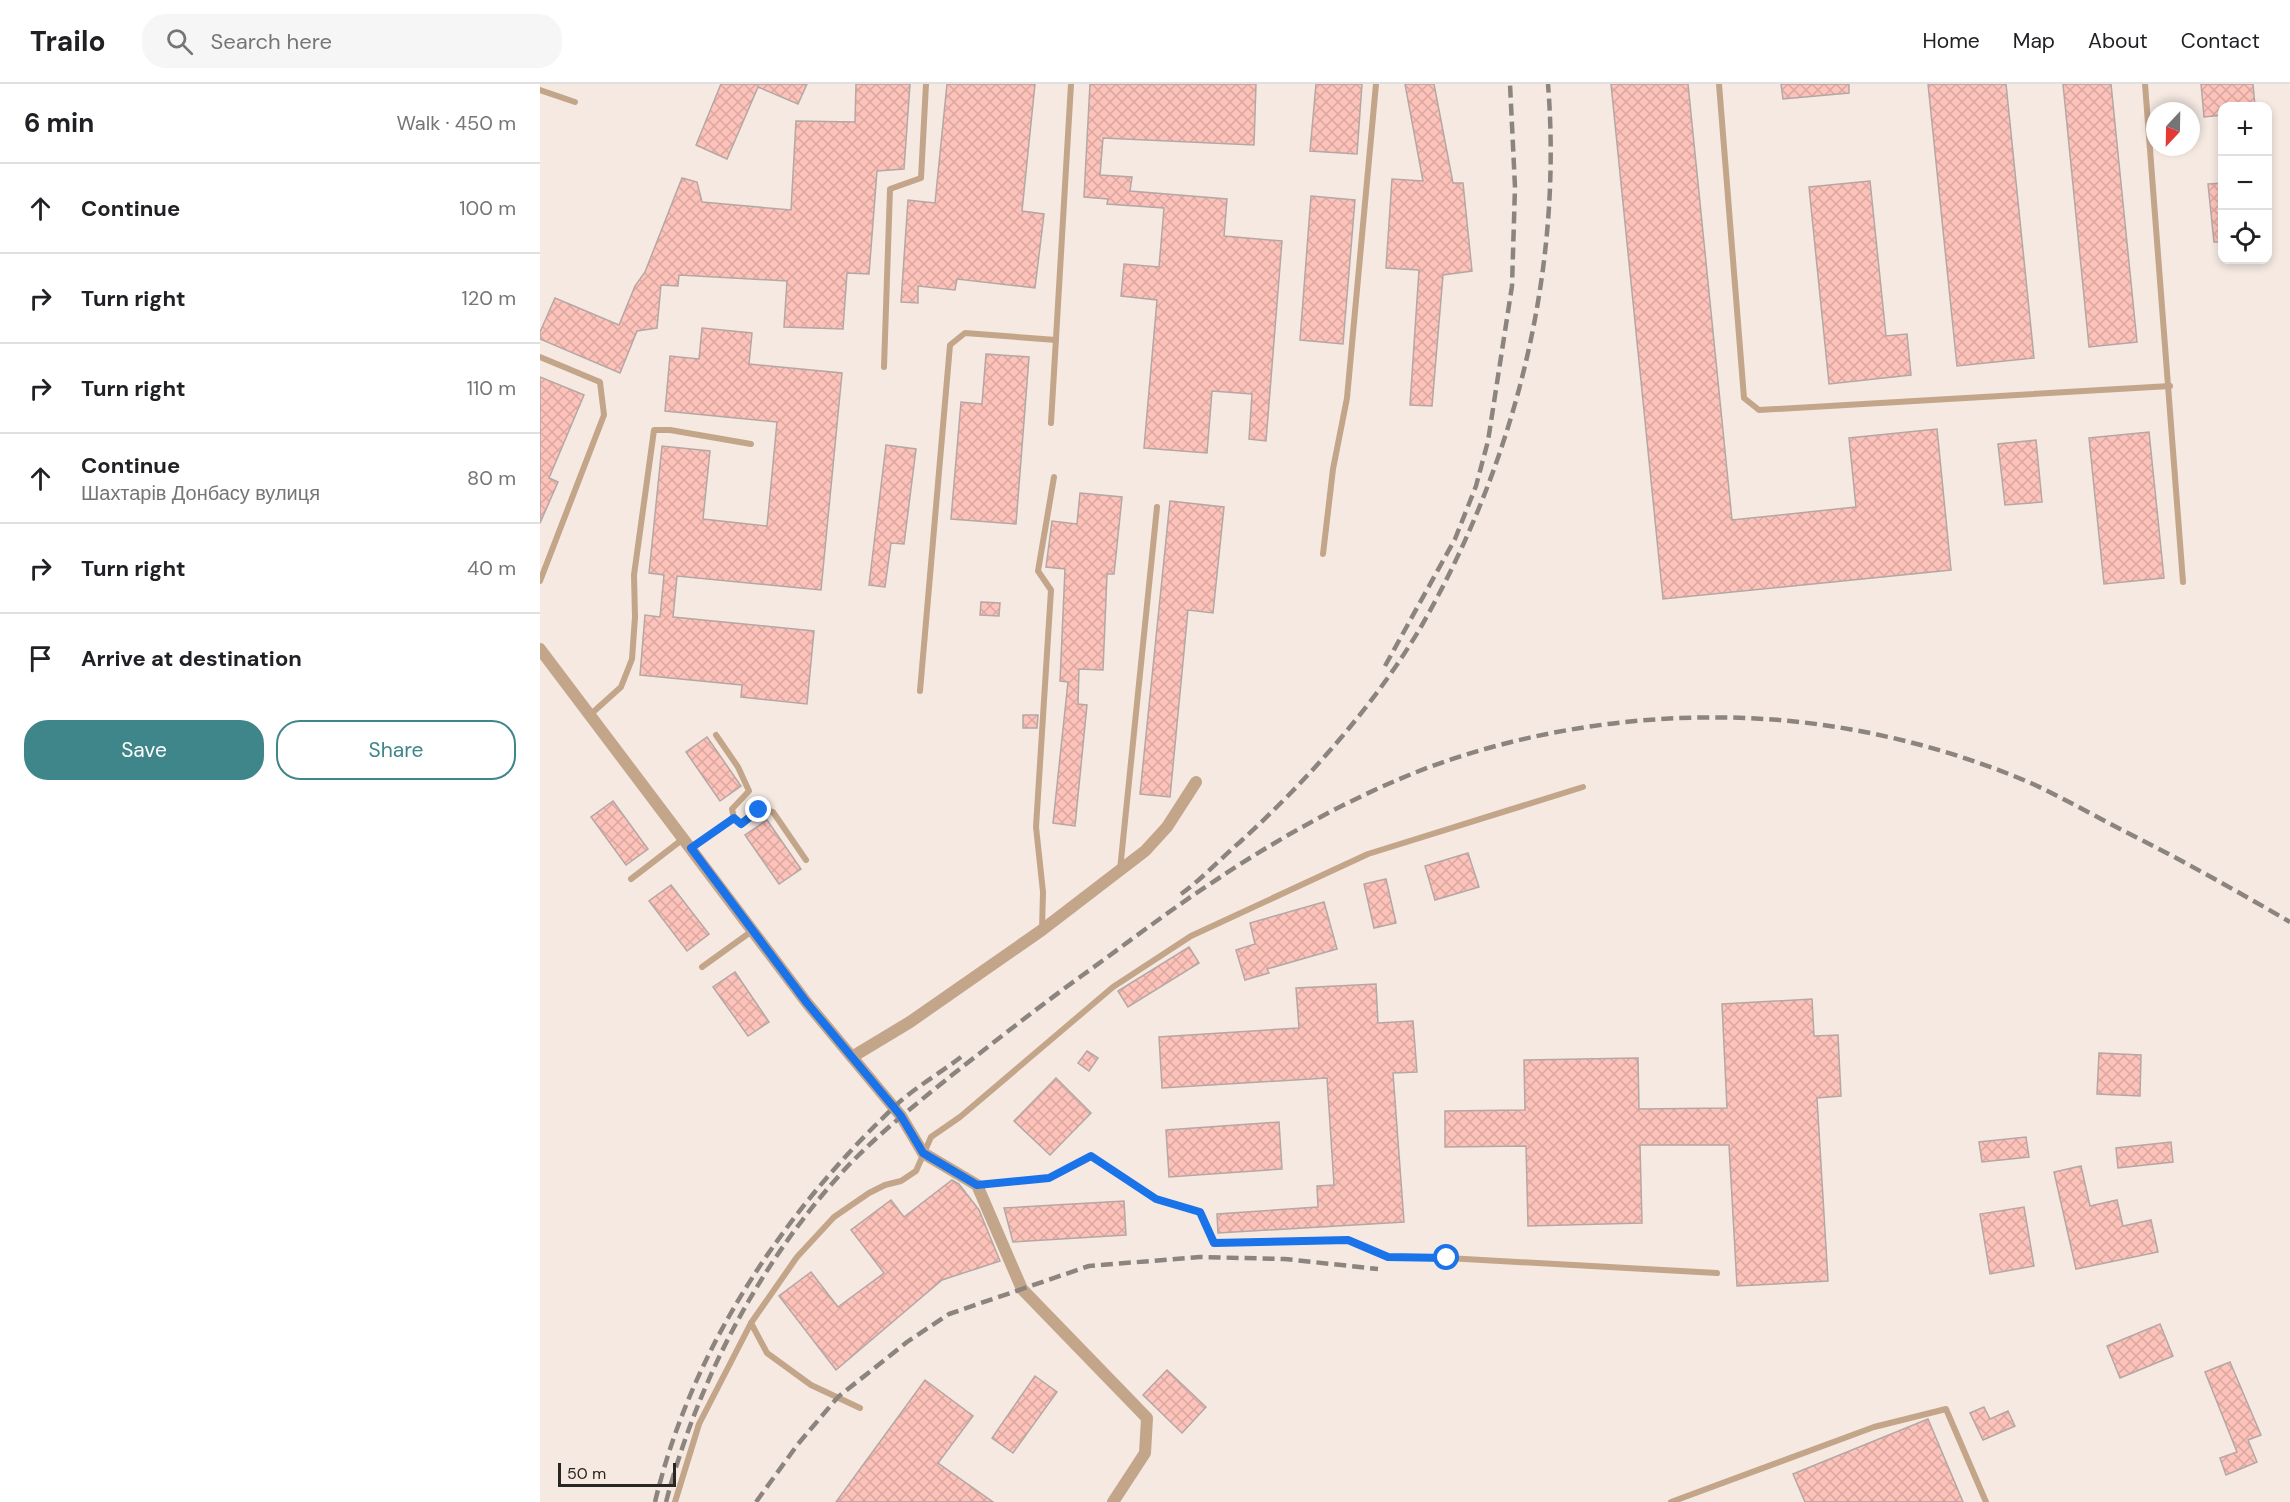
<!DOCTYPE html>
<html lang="en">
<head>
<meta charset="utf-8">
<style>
	body { margin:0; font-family:"DM Sans",sans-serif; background:#f6f6f6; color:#202124 }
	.controls { position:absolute; right:18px; top:18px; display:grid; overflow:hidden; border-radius:12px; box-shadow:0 3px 9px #0003 }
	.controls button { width:54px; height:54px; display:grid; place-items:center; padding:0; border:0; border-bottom:2px solid #e0e0e0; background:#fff; color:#202124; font:30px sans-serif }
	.compass { position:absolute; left:1606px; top:18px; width:54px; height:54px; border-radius:50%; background:#fff; box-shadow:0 3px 9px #0003; rotate:202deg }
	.scale { position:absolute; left:18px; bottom:15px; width:118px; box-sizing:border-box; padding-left:6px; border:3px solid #292522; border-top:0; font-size:16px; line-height:21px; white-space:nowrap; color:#292522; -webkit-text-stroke:4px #f5e9e2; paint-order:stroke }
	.stop { position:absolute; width:18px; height:18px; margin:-14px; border:4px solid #1a73e8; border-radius:50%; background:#fff }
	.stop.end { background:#1a73e8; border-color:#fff; box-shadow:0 2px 6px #0008 }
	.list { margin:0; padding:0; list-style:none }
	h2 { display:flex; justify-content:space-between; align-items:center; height:78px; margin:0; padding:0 24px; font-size:26px }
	h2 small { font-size:20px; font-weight:400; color:#757577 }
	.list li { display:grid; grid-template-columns:39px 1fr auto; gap:18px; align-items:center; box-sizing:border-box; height:90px; padding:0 24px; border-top:2px solid #e0e0e0 }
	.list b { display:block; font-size:22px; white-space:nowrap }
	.list p { margin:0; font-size:20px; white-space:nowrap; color:#757577 }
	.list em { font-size:20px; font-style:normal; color:#757577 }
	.actions { display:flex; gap:12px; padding:18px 24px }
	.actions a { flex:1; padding:14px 0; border:2px solid #3e868a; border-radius:24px; text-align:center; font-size:21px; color:#3e868a }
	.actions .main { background:#3e868a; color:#fff }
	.icon { flex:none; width:33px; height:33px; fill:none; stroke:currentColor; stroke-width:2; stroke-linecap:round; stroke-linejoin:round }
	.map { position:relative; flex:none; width:1750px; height:1418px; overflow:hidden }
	header { display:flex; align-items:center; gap:36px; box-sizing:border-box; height:84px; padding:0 30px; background:#fff; border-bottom:2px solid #e0e0e0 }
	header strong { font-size:28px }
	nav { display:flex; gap:33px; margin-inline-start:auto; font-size:21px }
	.search { width:420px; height:54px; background:#f6f6f6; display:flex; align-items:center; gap:15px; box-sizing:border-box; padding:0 21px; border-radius:24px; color:#757577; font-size:22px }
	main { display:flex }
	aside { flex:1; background:#fff }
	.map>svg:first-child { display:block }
	.building { fill:url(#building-cross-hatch); stroke:#b5a7a4; stroke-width:1.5 }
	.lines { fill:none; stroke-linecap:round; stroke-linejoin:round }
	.lane { stroke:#c3a58a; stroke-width:6 }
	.street { stroke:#c3a58a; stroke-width:12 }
	.rail { stroke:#8c847f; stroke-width:4.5; stroke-dasharray:12 6; stroke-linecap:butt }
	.route { stroke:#1a73e8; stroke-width:8 }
</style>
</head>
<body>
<header>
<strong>Trailo</strong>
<div class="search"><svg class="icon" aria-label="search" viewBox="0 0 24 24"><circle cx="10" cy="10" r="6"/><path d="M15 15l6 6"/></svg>Search here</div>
<nav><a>Home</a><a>Map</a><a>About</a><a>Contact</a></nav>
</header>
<main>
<aside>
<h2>6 min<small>Walk · 450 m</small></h2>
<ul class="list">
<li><svg class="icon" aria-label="ahead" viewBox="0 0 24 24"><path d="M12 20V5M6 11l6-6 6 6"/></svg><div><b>Continue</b></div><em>100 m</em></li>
<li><svg class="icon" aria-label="right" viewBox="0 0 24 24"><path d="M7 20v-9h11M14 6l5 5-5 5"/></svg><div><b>Turn right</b></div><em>120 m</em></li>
<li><svg class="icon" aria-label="right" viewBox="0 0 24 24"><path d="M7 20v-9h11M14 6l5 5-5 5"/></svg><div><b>Turn right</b></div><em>110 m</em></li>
<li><svg class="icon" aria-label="ahead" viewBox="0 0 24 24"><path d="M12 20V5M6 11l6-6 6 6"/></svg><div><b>Continue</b><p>Шахтарів Донбасу вулиця</p></div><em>80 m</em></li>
<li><svg class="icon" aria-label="right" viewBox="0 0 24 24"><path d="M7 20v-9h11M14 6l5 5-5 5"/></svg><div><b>Turn right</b></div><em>40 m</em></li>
<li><svg class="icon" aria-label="arrive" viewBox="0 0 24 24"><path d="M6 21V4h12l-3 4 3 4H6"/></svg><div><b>Arrive at destination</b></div></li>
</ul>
<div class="actions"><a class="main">Save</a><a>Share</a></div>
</aside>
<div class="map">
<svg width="1750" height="1418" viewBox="0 0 1750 1418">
	<defs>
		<pattern id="building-cross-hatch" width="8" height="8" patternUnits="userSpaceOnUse" patternTransform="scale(1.5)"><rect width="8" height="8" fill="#fdc3ba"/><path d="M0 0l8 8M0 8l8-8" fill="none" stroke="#d9a7a0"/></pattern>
	</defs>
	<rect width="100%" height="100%" fill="#f5e9e2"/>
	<g class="building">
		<polygon points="181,0 267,0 258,20 218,3 187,75 156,61"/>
		<polygon points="316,0 370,0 364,85 337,87 329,190 307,189 303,245 244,243 247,197 139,191 138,202 121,201 117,244 97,247 80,289 0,255 0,248 15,214 79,241 95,202 105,188 142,94 157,98 162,118 251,126 256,37 315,38"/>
		<polygon points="407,0 495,0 482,127 504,130 495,204 417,195 415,206 378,202 378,219 361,218 368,116 395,119"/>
		<polygon points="550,0 716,0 714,61 563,54 560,91 592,93 590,107 687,115 684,152 742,157 726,357 709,355 712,310 672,307 667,369 604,364 617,216 581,212 584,180 619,183 624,124 567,120 568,115 544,113"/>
		<polygon points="776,0 822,0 817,70 770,67"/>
		<polygon points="865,0 894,0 913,99 923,99 932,187 903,191 892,322 870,321 879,186 846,184 852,95 883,97"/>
		<polygon points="1071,0 1148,0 1192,436 1316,423 1309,354 1397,345 1411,486 1123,515"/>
		<polygon points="1241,0 1309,0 1309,9 1243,15"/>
		<polygon points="1388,0 1466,0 1494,274 1417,282"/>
		<polygon points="1523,0 1571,0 1597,258 1549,263"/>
		<polygon points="1661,0 1713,0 1715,22 1683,22 1683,31 1664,33"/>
		<polygon points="1330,97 1346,252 1367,250 1371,291 1289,300 1269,103"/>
		<polygon points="1683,99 1683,158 1674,158 1668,100"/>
		<polygon points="771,112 815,116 803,260 760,256"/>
		<polygon points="162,244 212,249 209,280 302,289 281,506 137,492 133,533 274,547 267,620 201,613 202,601 100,591 105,531 120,533 124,491 109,489 122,362 170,367 163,435 227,442 237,338 125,327 130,272 159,275"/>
		<polygon points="446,270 489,273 476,440 411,435 421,318 442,320"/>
		<polygon points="0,293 44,311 9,394 18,398 0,439"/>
		<polygon points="1609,348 1624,494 1564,500 1549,354"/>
		<polygon points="1496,356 1502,418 1465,421 1458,360"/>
		<polygon points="346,361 376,365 364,460 351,459 345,503 329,501"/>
		<polygon points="540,409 582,413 574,490 567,490 563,586 539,585 538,620 547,621 535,742 513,739 528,598 520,597 525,485 506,483 512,437 537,440"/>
		<polygon points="630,417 684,423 673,529 648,526 630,713 600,710"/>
		<polygon points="441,518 460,519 459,532 440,531"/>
		<polygon points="483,631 498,631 497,644 483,644"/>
		<polygon points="167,653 201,702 180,717 146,668"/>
		<polygon points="73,717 108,765 86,781 51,733"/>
		<polygon points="227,736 261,785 239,800 205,751"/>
		<polygon points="928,769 939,803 895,816 885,782"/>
		<polygon points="846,795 856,839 834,844 824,800"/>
		<polygon points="131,801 169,850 147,867 109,817"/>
		<polygon points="784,818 797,865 727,885 729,889 705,896 696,866 715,860 710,839"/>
		<polygon points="649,863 659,879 588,923 578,907"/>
		<polygon points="195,888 229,938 208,952 173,903"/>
		<polygon points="836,900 838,939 873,937 877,988 853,989 864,1138 678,1149 677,1130 778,1123 777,1102 794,1101 787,994 622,1004 619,953 759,944 756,904"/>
		<polygon points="1272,915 1274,952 1298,951 1301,1012 1277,1014 1288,1197 1197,1202 1189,1061 1100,1061 1102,1139 988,1142 986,1062 905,1063 905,1027 985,1026 984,976 1098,974 1099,1025 1187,1024 1182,920"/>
		<polygon points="547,967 558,974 549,987 538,979"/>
		<polygon points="1559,969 1601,971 1600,1012 1557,1010"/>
		<polygon points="516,994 551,1029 510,1071 474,1037"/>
		<polygon points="739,1038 742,1085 629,1093 626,1046"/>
		<polygon points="1486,1053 1489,1073 1442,1078 1439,1058"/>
		<polygon points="1631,1058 1633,1078 1578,1084 1576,1064"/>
		<polygon points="1541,1082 1550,1122 1577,1116 1583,1142 1611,1136 1618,1168 1536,1185 1514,1088"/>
		<polygon points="412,1096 419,1100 439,1126 460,1177 402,1196 296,1286 239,1212 271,1188 298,1223 344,1189 311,1146 351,1116 364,1133"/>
		<polygon points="584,1117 586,1151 473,1158 464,1124"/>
		<polygon points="1484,1123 1494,1182 1450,1190 1440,1130"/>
		<polygon points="1620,1240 1633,1272 1580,1294 1567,1262"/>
		<polygon points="1690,1278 1721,1351 1708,1356 1717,1378 1686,1391 1680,1374 1697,1368 1665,1288"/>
		<polygon points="627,1286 666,1323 642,1349 603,1311"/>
		<polygon points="495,1292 517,1308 473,1369 452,1354"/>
		<polygon points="385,1296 433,1332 398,1379 453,1418 296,1418"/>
		<polygon points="1444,1323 1450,1335 1468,1327 1475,1342 1443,1356 1430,1329"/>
		<polygon points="1388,1335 1423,1418 1265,1418 1253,1390"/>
	</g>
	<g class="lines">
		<g class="lane">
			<polyline points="1179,0 1204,314 1219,326 1630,302"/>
			<polyline points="1605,0 1643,498"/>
			<polyline points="0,6 35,18"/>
			<polyline points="0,273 60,298 64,331 0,497"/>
			<polyline points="344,283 350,105 381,94 386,0"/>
			<polyline points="511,339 531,0"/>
			<polyline points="783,470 793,385 807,314 836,0"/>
			<polyline points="380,607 410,261 425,249 516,256"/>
			<polyline points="51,630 81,603 92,575 95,533 94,491 114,346 130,346 211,360"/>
			<polyline points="194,734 201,740 220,726 233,728 266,776"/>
			<polyline points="151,764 194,734 192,725 209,707 198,683 176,651"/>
			<polyline points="580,786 617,423"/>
			<polyline points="91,795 143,755"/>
			<polyline points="502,846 503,808 496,743 511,506 498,487 514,393"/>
			<polyline points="162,883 212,847"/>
			<polyline points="437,1101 509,1094 551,1073 616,1115 660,1128 674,1159 808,1156 848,1173 907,1174 1177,1189"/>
			<polyline points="320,1324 271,1301 227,1269 211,1239 257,1173 294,1133 329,1109 345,1101 361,1097 376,1087 391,1053 420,1033 573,903 651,852 828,770 1043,703"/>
			<polyline points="135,1418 159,1340 211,1239"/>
			<polyline points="1131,1418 1334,1343 1406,1325 1446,1418"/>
		</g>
		<g class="street">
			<polyline points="0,565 267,919 361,1032 383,1069 437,1101 482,1205 607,1334 605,1369 573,1418"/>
			<polyline points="312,973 370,938 502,846 605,767 627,743 656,698"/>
		</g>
		<g class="rail">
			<polyline points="845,582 915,455 936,402 948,357 972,202 975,103 970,0"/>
			<path d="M 641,810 C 662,795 680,775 700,758 C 767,697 836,620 882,541 C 975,378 1023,187 1008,0"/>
			<path d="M 115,1418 C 151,1267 241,1131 352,1025 C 372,1005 399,990 421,973"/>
			<path d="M 126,1418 C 158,1296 220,1177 306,1084 C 338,1050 375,1021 412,991 C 454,958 496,925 540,893 C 586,860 631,825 679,794 C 739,754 807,716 874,689 C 990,643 1125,625 1250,637 C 1332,645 1417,667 1493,700 C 1523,714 1553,731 1582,746 C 1640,775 1695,806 1750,838"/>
			<polyline points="216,1418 258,1360 298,1313 367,1258 409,1230 549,1182 660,1173 745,1175 838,1185"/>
		</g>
	</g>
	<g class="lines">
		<polyline class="route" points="219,726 201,740 194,734 151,764 267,919 361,1032 383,1069 437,1101 509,1094 551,1072 616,1115 660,1128 674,1159 808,1156 848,1173 907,1174"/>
	</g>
</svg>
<div class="controls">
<button>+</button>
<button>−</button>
<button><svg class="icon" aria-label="locate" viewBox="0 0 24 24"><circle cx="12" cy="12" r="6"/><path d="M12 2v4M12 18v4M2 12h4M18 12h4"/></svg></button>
</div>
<svg class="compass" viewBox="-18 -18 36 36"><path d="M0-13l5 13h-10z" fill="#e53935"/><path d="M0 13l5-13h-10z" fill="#757577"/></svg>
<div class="scale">50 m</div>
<div class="stop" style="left:907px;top:1174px"></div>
<div class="stop end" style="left:219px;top:726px"></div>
</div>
</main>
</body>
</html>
